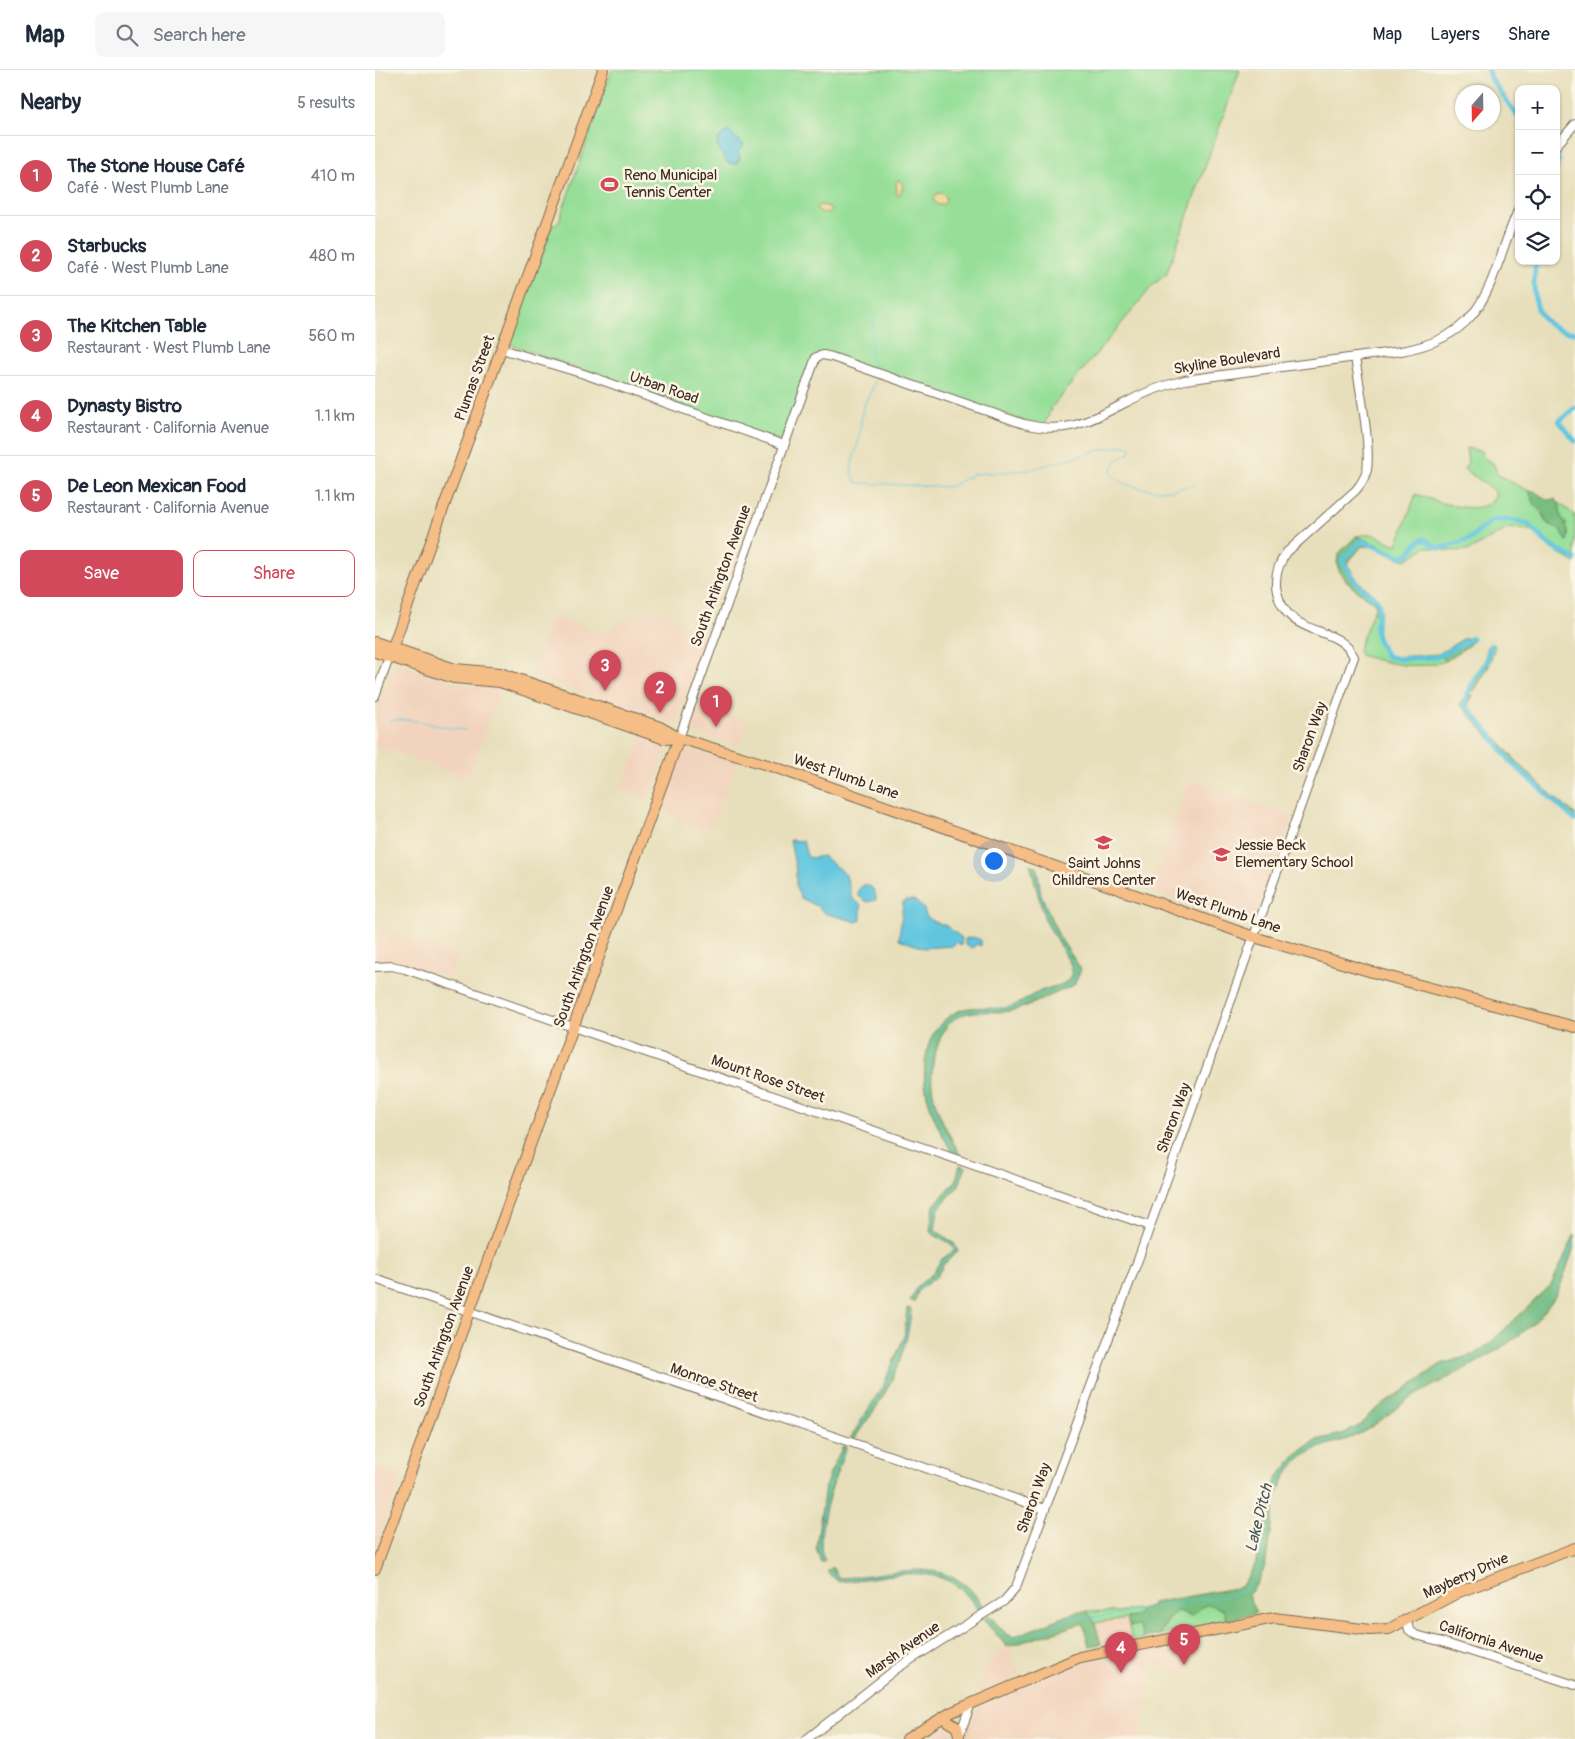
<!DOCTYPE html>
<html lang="en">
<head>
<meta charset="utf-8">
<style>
	body { margin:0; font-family:Pangolin,sans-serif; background:#f6f6f7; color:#1f2937 }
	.controls { position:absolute; right:15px; top:15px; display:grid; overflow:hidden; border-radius:10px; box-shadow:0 1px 4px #0004 }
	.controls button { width:45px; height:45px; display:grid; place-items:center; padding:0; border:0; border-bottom:1px solid #e0e1e3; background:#fff; color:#1f2937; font:25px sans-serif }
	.compass { position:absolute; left:1080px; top:15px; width:45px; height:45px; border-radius:50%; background:#fff; box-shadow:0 1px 4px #0004; rotate:200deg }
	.you { position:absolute; left:618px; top:790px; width:18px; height:18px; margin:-12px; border:4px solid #fff; border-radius:50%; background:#1a73e8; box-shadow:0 0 0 8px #1a73e833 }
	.badge { display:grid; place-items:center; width:32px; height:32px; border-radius:50%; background:#d1495b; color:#fff; font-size:16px; font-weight:700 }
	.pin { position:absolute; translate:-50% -41px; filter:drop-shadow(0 1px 2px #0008) }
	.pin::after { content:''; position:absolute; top:26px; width:18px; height:15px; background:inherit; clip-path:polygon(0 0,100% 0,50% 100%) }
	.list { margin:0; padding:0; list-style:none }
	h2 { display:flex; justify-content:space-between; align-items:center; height:65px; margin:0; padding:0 20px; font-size:21px }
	h2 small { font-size:16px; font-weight:400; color:#747a83 }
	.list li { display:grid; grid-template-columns:32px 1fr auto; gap:15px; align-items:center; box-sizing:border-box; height:80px; padding:0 20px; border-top:1px solid #e0e1e3 }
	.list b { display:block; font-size:19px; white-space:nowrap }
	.list p { margin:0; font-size:16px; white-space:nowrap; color:#747a83 }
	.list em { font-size:16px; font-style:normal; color:#747a83 }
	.actions { display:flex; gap:10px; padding:15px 20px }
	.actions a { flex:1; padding:11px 0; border:1px solid #d1495b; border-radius:10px; text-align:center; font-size:18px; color:#d1495b }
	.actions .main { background:#d1495b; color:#fff }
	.icon { flex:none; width:28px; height:28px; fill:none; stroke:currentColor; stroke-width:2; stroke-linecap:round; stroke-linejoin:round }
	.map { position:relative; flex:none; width:1200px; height:1669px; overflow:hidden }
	header { display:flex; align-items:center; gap:30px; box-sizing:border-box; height:70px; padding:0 25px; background:#fff; border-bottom:1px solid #e0e1e3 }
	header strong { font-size:24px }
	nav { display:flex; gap:28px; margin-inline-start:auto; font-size:18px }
	.search { width:350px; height:45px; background:#f6f6f7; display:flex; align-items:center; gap:12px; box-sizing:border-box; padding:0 18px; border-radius:10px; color:#747a83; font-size:19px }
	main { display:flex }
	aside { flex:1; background:#fff }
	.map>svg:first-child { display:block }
	.built { fill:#f2d4be }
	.green { fill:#97df99; stroke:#69845c }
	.forest { fill:#79be81; stroke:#5a7450 }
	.sand { fill:#eeda9e; stroke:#94825e }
	.water { fill:#61c6df; stroke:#4e787e }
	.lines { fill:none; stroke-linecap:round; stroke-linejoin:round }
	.stream { stroke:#61c6df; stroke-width:1 }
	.canal { stroke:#61c6df; stroke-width:5 }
	.minor-casing { stroke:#776955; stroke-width:10 }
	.major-casing { stroke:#776955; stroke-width:12 }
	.minor { stroke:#fff; stroke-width:8 }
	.major { stroke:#f6be87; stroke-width:10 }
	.labels { text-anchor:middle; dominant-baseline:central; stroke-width:5; stroke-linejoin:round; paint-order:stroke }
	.poi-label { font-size:15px; fill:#3b2a1e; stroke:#fcf5e5; text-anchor:start }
	.street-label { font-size:15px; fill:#3b2a1e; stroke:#fcf5e5 }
	.water-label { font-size:16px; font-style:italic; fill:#465958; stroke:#fcf5e5 }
</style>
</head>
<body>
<header>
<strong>Map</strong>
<div class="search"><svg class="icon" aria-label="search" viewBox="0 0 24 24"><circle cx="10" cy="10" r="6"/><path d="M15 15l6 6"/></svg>Search here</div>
<nav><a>Map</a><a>Layers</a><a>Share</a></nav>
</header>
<main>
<aside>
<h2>Nearby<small>5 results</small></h2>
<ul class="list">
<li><span class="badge">1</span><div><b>The Stone House Café</b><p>Café · West Plumb Lane</p></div><em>410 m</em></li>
<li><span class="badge">2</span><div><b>Starbucks</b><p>Café · West Plumb Lane</p></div><em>480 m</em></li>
<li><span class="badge">3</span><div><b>The Kitchen Table</b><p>Restaurant · West Plumb Lane</p></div><em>560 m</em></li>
<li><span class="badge">4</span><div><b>Dynasty Bistro</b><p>Restaurant · California Avenue</p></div><em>1.1 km</em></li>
<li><span class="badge">5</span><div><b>De Leon Mexican Food</b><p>Restaurant · California Avenue</p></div><em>1.1 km</em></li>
</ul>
<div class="actions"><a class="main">Save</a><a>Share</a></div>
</aside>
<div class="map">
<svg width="1200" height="1669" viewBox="0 0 1200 1669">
	<rect width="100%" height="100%" fill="#fcf5e5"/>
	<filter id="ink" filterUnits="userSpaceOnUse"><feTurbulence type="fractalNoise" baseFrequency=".02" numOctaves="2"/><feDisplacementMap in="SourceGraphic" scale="10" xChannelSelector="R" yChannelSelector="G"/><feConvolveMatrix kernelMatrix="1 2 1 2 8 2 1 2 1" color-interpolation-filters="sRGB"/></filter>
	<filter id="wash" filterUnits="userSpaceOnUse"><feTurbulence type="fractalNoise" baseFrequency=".0096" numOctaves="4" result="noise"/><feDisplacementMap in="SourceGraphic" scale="20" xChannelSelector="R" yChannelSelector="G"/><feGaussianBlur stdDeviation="1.12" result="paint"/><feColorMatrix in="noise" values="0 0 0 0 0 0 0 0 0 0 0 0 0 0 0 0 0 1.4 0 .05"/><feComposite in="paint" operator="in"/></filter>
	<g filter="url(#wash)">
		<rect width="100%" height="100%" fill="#e7dfbb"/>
		<g class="built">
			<polygon points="277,538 296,546 302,553 313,557 330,570 299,654 157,606 177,547 227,564"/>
			<polygon points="23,594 84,614 126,617 96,701 87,706 0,676 0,647 17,599"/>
			<polygon points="325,633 373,651 364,676 318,662 316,657"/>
			<polygon points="266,665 288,673 292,677 274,729 247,719"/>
			<polygon points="308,679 362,691 339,753 333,757 322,758 306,752 287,734"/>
			<polygon points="815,710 918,746 876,856 774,821"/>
			<polygon points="5,858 83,886 75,908 27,894 0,893 0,874"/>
			<polygon points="0,1395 25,1404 26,1408 0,1479"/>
			<polygon points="752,1548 756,1568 726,1574 720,1553"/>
			<polygon points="820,1568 812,1605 775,1594 766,1669 589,1669 602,1639 691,1598 717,1590"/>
			<polygon points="632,1577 644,1603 637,1609 602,1624 615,1589"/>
			<polygon points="572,1656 578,1660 575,1669 549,1669"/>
		</g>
		<g class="green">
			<polygon points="237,0 865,0 791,205 780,213 677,337 669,355 656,353 443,284 407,372 134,274 177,156 184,151"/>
			<path d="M 1091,378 L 1106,381 L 1109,388 L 1118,393 L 1123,405 L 1154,421 L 1171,452 L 1186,461 L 1192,454 L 1186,447 L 1184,433 L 1200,445 L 1200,493 L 1175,478 L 1158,461 L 1144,458 L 1132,459 L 1095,480 L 1073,481 L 1051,477 L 1031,490 C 1013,486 999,472 981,466 L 997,464 L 1022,475 L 1041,424 C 1059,431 1113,451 1121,424 L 1117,419 L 1089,399 L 1093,393 Z"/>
			<path d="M 998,542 L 1001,544 L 1006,542 C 1000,557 1001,580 1018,587 L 1063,584 L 1071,591 C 1042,600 1014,594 985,585 L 983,580 Z"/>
			<polygon points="1113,575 1120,575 1114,596 1109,594"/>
			<path d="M 834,1534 L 849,1540 L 851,1550 L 784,1565 L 799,1542 L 806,1541 L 814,1546 C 822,1542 825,1536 834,1534 Z"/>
			<polygon points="768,1538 760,1547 726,1552 720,1553 712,1541 742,1542"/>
			<polygon points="764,1555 768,1568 760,1570 756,1568 754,1556"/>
		</g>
		<g class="forest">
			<path d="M 1154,421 L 1159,421 L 1172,430 L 1180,429 L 1184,433 C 1185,437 1185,443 1186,446 C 1190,456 1196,459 1192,471 L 1186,461 L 1171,452 L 1167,441 L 1160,436 Z"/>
			<path d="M 981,466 L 1003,475 L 1011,482 L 1002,477 L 987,476 L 972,494 L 983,511 L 1004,529 L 1006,542 L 1001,544 L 998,542 L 1001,536 L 999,532 C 986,524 957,506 963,487 C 965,480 976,472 981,466 Z"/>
			<polygon points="1099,567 1094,575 1071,591 1063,584 1088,569"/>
			<polygon points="1109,594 1114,596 1099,621 1093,619"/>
			<path d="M 1093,624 L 1098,625 L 1093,635 C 1126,675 1158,712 1200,744 L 1200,752 L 1138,694 L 1085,634 Z"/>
			<path d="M 655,794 L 662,797 L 666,824 L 674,844 L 685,868 L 706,899 L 699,915 C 682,922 650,939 635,941 C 619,944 600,938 585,946 C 572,951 567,963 563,975 C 546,1022 566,1047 586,1087 L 579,1085 C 559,1052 543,1020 552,981 C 556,963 565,951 581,942 C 599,933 616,941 634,937 C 647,934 656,924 668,920 C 678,916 692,916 697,905 L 696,895 L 670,850 Z"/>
			<path d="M 585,1095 L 591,1097 L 584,1115 L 563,1139 L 560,1160 L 579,1173 L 583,1181 L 569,1194 L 562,1206 L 544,1220 L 539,1232 L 535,1231 L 543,1216 L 558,1203 L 567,1189 L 580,1180 C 577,1169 560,1170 555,1160 L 559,1135 L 580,1112 Z"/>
			<path d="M 1200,1164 C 1200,1178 1195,1187 1191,1200 C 1187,1211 1184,1222 1177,1231 C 1151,1273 1083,1301 1041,1325 C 1020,1337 1004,1355 982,1365 C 966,1373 947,1374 932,1384 C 879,1420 912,1484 873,1525 L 881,1543 L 851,1550 L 849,1540 C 831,1533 831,1532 817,1546 L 802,1541 L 790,1552 L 784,1565 L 768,1568 L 764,1555 L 754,1556 L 752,1548 L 760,1547 L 768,1538 L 776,1536 L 777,1533 L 866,1517 L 880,1495 L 901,1409 L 923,1383 L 942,1370 L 967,1364 L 986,1355 L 996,1343 L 1066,1294 L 1100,1284 L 1115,1273 L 1176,1215 Z"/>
			<path d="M 532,1238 L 536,1239 C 534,1271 521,1306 504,1333 C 496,1346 486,1358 478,1371 L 474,1370 L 508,1316 L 529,1267 Z"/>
			<path d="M 468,1376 L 471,1377 C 462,1402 436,1468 450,1491 L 446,1493 L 441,1477 L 450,1418 L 454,1405 Z"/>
			<path d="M 457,1497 L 464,1508 C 518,1506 578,1479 609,1539 L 604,1542 C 571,1484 518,1508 464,1512 L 452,1502 Z"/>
			<polygon points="704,1541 712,1541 720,1553 726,1574 714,1576 708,1553 632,1577 608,1549 614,1545 631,1564 638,1567"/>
		</g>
		<g class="sand">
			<polygon points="524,110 528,115 525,125 522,125 521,112"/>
			<circle cx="565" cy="129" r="6"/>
			<polygon points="445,135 455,137 456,143 443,142 441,138"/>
		</g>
		<g class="water">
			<polygon points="353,61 369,75 363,82 365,87 361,94 353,93 342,76 343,68"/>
			<polygon points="415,770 428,771 432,786 437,788 448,786 471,805 477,828 486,835 486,850 482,852 449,843 442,836 426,828 421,818 421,801"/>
			<path d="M 488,815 C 497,814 501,822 501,830 L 493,832 L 483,826 L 483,820 Z"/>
			<polygon points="532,830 539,830 549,839 551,846 559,852 570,855 587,868 586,876 582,872 578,876 548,878 524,869 528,832"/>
			<polygon points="598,867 606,870 606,876 602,874 597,878 590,875 590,869"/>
		</g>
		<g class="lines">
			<g class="stream">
				<polyline points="499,297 495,284 499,247"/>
				<path d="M 502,306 C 500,316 492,327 488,338 C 485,350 486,361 483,373 C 480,389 471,396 482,413 L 574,417 L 599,404 L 654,400 L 729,379 L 752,376 L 756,378 L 755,383 L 741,391 L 736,401 C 739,418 782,421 796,420 C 804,419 811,416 820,415"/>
				<path d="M 14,651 C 40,646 63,658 90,660"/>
				<polyline points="578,1080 564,1052 553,1015 558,972 565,958 589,942 643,936 666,923 693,915 700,908 701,899 671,849 660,801"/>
				<path d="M 538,1228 L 544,1218 L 561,1203 L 569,1190 L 582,1181 L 580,1176 L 559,1162 C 558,1156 561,1155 560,1150 C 558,1125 589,1121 587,1097"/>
				<path d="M 479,1366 C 502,1327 532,1289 534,1242"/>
				<polyline points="447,1489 444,1476 451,1423 468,1381"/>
				<path d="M 457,1504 L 464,1511 C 514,1506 576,1482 605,1538"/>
				<polyline points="612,1550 632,1568 639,1569 670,1560 697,1547 721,1547 771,1540 818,1530 849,1527 868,1521 878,1510 884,1499 893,1447 906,1406 912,1399 939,1377 970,1367 989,1357 1070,1297 1101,1287 1156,1247 1177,1224 1200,1169"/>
			</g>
			<g class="canal">
				<polyline points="1113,0 1115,8 1144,48"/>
				<polyline points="1181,86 1184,89 1181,101"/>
				<path d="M 1161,191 C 1156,225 1158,260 1200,263"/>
				<polyline points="1200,338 1184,351 1200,371"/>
				<path d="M 1097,568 L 1062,587 L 1023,589 L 1012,586 C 1006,576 999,566 1001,555 C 1002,546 1006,541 1003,531 L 980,512 L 968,492 L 969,487 C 977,484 980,475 987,471 L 1026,487 C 1038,485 1038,472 1049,469 L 1064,478 L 1072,477 L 1095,469 L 1116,451 L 1135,450 L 1153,454 L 1175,476 L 1200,489"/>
				<polyline points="1116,575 1111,593 1099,609 1089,634 1110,658 1136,692 1200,750"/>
			</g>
		</g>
	</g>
	<g filter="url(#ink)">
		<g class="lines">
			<defs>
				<g id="minor">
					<polyline points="1181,76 1200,54"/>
					<polyline points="127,279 209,304 409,375"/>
					<polyline points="0,626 14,587"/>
					<path d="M 304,668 L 441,287 L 448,285 L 457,287 L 649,354 C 693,365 714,351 752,332 C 770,322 790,315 810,310 L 1026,281 C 1117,265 1113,208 1144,138"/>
					<polyline points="0,897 17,896 30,899 775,1156"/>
					<polyline points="0,1209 670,1439"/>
					<polyline points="1032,1551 1034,1560 1041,1565 1064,1571 1200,1615"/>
					<polyline points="584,1667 595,1636"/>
					<path d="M 432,1669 L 521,1599 L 629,1531 L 641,1517 L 764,1187 L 979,587 C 963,553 913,569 902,522 C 899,508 903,494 912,482 L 981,420 C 986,414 990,408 992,400 C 996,374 984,315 980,287"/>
				</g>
				<g id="major">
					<polyline points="0,572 80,599 125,603 285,657 304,668 399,697 879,867 1004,904 1200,957"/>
					<polyline points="0,582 79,608 125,612 290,669 304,668"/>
					<polyline points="14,587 228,0"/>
					<polyline points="0,1499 304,668"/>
					<polyline points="572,1651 582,1657 584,1665"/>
					<polyline points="532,1669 577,1642 705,1587 899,1548 995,1560 1014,1559 1084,1522 1200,1478"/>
				</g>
			</defs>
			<use href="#minor" class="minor-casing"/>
			<use href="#major" class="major-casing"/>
			<use href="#minor" class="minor"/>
			<use href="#major" class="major"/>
		</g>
	</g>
	<defs>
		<symbol id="stadium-bare" viewBox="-9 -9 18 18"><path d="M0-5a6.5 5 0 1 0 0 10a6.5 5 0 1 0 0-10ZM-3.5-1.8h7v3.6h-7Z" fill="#d1495b" stroke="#fcf5e5" stroke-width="2.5" paint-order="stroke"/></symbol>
		<symbol id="school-bare" viewBox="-9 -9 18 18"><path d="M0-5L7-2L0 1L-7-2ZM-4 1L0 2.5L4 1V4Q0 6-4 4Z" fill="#d1495b" stroke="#fcf5e5" stroke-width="2.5" paint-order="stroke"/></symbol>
	</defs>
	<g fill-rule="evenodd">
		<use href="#stadium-bare" x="222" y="102" width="25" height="25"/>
		<use href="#school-bare" x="716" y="760" width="25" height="25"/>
		<use href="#school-bare" x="834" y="772" width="25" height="25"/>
	</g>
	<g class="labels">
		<g class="poi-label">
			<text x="249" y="105">Reno Municipal<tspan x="249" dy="17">Tennis Center</tspan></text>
			<text x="860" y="775">Jessie Beck<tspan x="860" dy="17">Elementary School</tspan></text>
			<text x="729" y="793" text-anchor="middle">Saint Johns<tspan x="729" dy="17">Childrens Center</tspan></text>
		</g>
		<g class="street-label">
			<text transform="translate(852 291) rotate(-9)">Skyline Boulevard</text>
			<text transform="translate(100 308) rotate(-70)">Plumas Street</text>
			<text transform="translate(289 318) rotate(19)">Urban Road</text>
			<text transform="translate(346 506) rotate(-70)">South Arlington Avenue</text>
			<text transform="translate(935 667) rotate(-70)">Sharon Way</text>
			<text transform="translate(471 707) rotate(19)">West Plumb Lane</text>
			<text transform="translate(853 841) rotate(19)">West Plumb Lane</text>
			<text transform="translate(209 887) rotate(-70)">South Arlington Avenue</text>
			<text transform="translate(393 1009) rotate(19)">Mount Rose Street</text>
			<text transform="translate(799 1048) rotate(-70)">Sharon Way</text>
			<text transform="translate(69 1267) rotate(-70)">South Arlington Avenue</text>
			<text transform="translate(339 1313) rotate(19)">Monroe Street</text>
			<text transform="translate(659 1428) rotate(-70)">Sharon Way</text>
			<text transform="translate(1091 1506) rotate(-24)">Mayberry Drive</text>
			<text transform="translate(1116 1572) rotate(18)">California Avenue</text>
			<text transform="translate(528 1580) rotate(-35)">Marsh Avenue</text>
		</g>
		<g class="water-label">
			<text transform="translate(884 1448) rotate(-76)">Lake Ditch</text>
		</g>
	</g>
</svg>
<div class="controls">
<button>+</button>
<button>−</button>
<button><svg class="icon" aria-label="locate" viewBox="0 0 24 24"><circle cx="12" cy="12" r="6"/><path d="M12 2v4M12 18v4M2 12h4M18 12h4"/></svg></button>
<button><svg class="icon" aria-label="layers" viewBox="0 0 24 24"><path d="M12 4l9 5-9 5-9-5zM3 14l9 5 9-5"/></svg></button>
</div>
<svg class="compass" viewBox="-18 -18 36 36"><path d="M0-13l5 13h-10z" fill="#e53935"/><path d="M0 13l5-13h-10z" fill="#747a83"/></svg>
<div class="you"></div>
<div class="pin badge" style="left:341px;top:657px">1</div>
<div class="pin badge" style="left:285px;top:643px">2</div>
<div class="pin badge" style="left:230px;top:621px">3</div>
<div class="pin badge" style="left:746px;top:1603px">4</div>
<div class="pin badge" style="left:809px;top:1595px">5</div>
</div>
</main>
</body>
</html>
